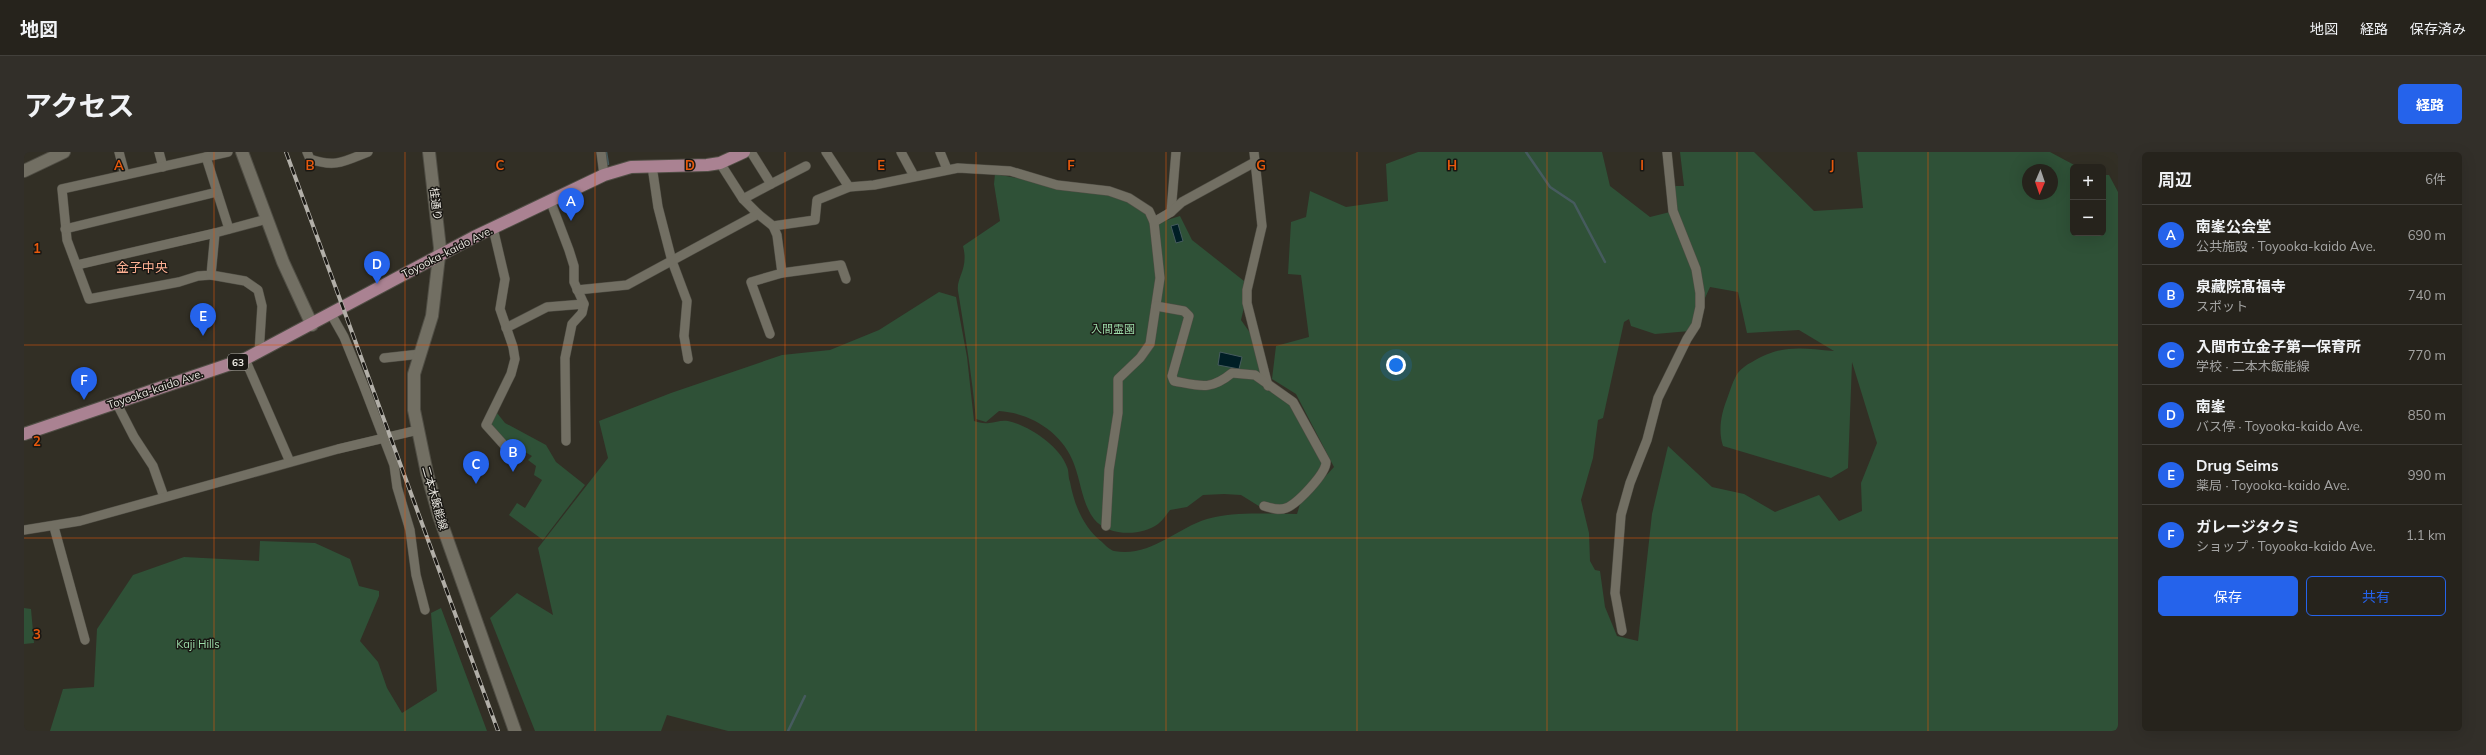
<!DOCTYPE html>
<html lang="ja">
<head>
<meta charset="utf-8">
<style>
	body { margin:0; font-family:Mulish,"Noto Sans JP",sans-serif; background:#322f29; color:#f1f3f6 }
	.controls { position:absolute; right:12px; top:12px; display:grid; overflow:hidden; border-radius:6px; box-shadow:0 4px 16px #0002 }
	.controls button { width:36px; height:36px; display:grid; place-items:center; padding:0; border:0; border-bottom:1px solid #42403b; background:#26231c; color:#f1f3f6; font:20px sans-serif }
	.compass { position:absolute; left:1998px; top:12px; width:36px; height:36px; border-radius:50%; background:#26231c; box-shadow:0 4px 16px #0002; rotate:182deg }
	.you { position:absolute; left:1372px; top:213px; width:14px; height:14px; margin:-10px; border:3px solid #fff; border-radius:50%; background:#1a73e8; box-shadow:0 0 0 6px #1a73e833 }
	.badge { display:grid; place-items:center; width:26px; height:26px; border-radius:50%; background:#2563eb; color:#fff; font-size:13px; font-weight:700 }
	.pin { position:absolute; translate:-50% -33px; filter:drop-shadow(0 1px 2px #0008) }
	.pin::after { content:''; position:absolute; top:21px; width:14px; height:12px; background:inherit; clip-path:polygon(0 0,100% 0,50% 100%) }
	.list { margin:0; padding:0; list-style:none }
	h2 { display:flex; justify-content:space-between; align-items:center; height:52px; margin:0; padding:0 16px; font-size:17px }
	h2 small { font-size:13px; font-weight:400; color:#a4a4a3 }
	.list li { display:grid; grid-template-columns:26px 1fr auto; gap:12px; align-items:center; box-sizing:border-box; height:60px; padding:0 16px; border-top:1px solid #42403b }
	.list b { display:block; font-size:15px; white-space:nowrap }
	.list p { margin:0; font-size:13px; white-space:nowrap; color:#a4a4a3 }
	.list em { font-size:13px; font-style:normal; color:#a4a4a3 }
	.actions { display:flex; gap:8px; padding:12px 16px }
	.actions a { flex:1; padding:9px 0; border:1px solid #2563eb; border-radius:6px; text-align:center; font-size:14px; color:#2563eb }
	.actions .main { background:#2563eb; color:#fff }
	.map { position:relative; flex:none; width:2094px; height:579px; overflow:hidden; border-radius:6px }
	header { display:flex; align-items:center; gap:24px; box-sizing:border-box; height:56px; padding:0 20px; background:#26231c; border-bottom:1px solid #42403b }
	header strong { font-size:19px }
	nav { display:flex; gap:22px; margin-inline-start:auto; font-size:14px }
	.intro { display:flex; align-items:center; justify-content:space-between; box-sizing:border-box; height:96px; padding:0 24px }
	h1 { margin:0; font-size:28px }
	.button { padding:10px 18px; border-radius:6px; background:#2563eb; color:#fff; font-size:14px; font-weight:700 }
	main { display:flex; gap:24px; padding:0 24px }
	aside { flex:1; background:#26231c; border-radius:6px; box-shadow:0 4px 16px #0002 }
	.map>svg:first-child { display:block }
	.green { fill:#2f5137; fill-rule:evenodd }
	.water { fill:#001e25; stroke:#465b5e }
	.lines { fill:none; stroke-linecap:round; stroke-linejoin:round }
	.stream { stroke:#465b5e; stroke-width:2.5 }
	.street-casing { stroke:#504e45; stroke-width:10 }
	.secondary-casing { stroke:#504e45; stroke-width:14 }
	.primary-casing { stroke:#504e45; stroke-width:14 }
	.street { stroke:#726f63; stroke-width:9 }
	.secondary { stroke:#726f63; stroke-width:12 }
	.primary { stroke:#aa8292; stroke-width:12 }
	.rail-casing { stroke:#b2afa8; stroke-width:4 }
	.rail { stroke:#191713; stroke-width:2.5; stroke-dasharray:8; stroke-linecap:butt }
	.grid { fill:none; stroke:#e8590c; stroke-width:1; stroke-opacity:0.55 }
	.labels { text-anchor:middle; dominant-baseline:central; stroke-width:3; stroke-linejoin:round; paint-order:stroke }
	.shield { fill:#191713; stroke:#acaaa4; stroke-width:1 }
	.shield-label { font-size:10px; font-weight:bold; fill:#ebe9e2 }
	.street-label { font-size:11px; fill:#ebe9e2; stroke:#191713 }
	.park-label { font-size:11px; fill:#9fdfac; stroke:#191713 }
	.quarter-label { font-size:13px; fill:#fdb092; stroke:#191713 }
	.grid-label { font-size:13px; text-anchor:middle; font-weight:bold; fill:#e8590c; stroke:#191713; stroke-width:3; stroke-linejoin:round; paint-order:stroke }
</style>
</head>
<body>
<header>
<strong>地図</strong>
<nav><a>地図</a><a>経路</a><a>保存済み</a></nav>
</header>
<div class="intro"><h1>アクセス</h1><a class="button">経路</a></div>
<main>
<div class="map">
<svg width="2094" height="579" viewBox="0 0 2094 579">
	<rect width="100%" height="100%" fill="#322f25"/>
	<g class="green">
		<path d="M 1394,0 L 1578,0 L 1586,34 L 1626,65 L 1646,60 L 1643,34 L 1660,34 L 1656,0 L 1730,0 L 1790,59 L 1839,56 L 1833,0 L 2026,0 L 2054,15 L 2049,15 L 2049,81 L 2079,81 L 2079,23 L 2085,23 L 2094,40 L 2094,579 L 704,579 L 643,563 L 637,579 L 511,579 L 466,466 L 493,441 L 529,463 L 514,396 L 584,306 L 575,269 L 647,241 L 758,203 L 806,198 L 855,178 L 915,140 L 932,145 L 943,205 L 950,269 C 954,270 960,272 965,271 C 973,270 979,267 988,270 C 1008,276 1036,295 1043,315 C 1045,319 1044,325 1046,330 C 1050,352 1059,375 1078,390 C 1081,393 1086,398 1090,399 C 1125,406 1151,377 1183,367 C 1211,359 1244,362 1273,362 L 1276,352 L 1310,315 L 1272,242 L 1248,227 L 1252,194 L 1285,185 L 1277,123 L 1264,122 L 1267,70 L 1282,65 L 1286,39 L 1322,55 L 1364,49 L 1362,12 ZM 2004,18 L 2028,18 L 2028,42 L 2004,42 ZM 1686,135 L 1714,140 L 1723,181 L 1775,178 L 1810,199 C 1777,196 1758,192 1728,210 C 1722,213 1715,218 1712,224 C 1708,231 1706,239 1703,247 C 1697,262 1694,279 1699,294 L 1807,326 L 1824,316 L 1828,210 L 1853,291 L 1837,331 L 1838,359 L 1815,369 L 1795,343 L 1751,360 L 1720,342 L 1688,335 L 1644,294 L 1628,362 L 1614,489 L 1593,484 L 1581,455 L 1576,419 L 1571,418 L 1566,409 L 1565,381 L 1557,348 L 1569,306 L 1574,268 L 1579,266 L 1600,170 L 1605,167 L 1607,174 L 1631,182 L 1666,179 Z"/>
		<path d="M 971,22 L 1092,44 L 1140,69 L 1156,64 L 1168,88 L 1220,129 L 1218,146 L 1221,151 L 1217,168 L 1229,185 L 1240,227 L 1271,248 L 1305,310 L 1269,358 L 1264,360 L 1238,356 L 1217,343 L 1200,342 L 1179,343 L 1163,355 L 1146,358 C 1143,362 1139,368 1134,372 C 1117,385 1083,384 1070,367 C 1058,351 1057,330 1050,312 C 1039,281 1007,261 975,259 L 962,270 L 952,267 C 948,224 941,182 934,139 C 932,125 945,117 939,94 L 976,69 L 970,32 Z"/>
		<polygon points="473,261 481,271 522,293 532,310 561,333 519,388 485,363 493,351 501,356 518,328 510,323 512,314 504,308 508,304 475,285 465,271"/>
		<polygon points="236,389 291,391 326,407 335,434 355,439 355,444 336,489 354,510 363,536 378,561 413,539 407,461 417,456 463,579 26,579 39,537 70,535 73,477 109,423 160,405 235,409"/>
		<polygon points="0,456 7,457 10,491 0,492"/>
	</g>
	<g class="water">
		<polygon points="1154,72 1159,89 1152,91 1147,74"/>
		<polygon points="1196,200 1218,205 1215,217 1194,213"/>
	</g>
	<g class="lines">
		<g class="stream">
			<polyline points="582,0 584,12"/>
			<polyline points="1502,0 1526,35 1550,51 1581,110"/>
			<polyline points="764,579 781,544"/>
		</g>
		<defs>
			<g id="street">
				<polyline points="95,0 101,23"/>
				<polyline points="135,0 139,15"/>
				<polyline points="204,0 38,37 43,88 65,147 155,130 174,124 187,123 191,81 243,67"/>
				<path d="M 283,0 L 286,7 C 312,16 321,9 344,0"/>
				<polyline points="577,0 580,23"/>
				<polyline points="802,0 825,35"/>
				<polyline points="877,0 890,24"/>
				<polyline points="916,0 923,17"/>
				<polyline points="1230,0 1238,74 1223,138 1223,151 1244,234"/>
				<polyline points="182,5 205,77"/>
				<polyline points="696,11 719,47 734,62"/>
				<polyline points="628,14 634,55 648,109 663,149 660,184 664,207"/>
				<polyline points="747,32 782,14"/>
				<polyline points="719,47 747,32 727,0"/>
				<polyline points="526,48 545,98 550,114 550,130 560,152 558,161 548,172 541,206 542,289"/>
				<polyline points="1147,60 1152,0"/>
				<polyline points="1130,70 1147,60 1158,50 1231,10"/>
				<polyline points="469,76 481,127 476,157 489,195 491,207 487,222 462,273 480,293"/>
				<polyline points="41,77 193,40"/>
				<polyline points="53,113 191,81"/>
				<polyline points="758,121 817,113 822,127"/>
				<polyline points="187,123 221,129 234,138 238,154 235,201"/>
				<polyline points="553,138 603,133 734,62 749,74 791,68 793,48 825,35 850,33 934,16 986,19 1033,33 1085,39 1105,46 1125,59 1130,70 1136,126 1126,192 1116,206 1094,227 1094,261 1085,318 1082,374"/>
				<path d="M 1132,154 L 1160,159 L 1165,164 L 1148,224 L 1150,229 C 1176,234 1186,239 1208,221 L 1231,223 L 1269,250 L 1302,310 C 1302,322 1273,352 1262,356 C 1255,359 1247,356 1240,354"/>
				<polyline points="307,162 320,185 339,232 370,313 373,335 386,378 392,423 401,458"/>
				<polyline points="482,176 523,155 560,152"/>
				<polyline points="746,182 727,130 758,121 753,83 749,74"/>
				<polyline points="360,206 396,202"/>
				<polyline points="221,207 266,310"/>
				<polyline points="92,250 110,285 129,314 140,345"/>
				<polyline points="30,375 61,488"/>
				<polyline points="0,378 56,369 314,297 394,278"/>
				<polyline points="1598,479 1591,441 1597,363 1606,331 1623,288 1634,246 1663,187 1672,173 1676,155 1676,141 1672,117 1649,59 1643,0"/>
			</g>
			<g id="secondary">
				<polyline points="218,0 259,110 288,173"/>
				<polyline points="405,0 416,96 408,164 390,222 390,258 403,321 415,364 491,579"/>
				<polyline points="0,19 40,0"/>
			</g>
			<polyline id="primary" points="0,282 221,207 450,85 580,23 607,15 683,13 696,11 720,0"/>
		</defs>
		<use href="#street" class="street-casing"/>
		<use href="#secondary" class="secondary-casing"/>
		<use href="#primary" class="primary-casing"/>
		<use href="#street" class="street"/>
		<use href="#secondary" class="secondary"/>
		<use href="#primary" class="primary"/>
		<defs>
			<polyline id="rail" points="262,0 474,579"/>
		</defs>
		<use href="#rail" class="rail-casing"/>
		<use href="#rail" class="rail"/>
	</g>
	<path class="grid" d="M 190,0 L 190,579M 381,0 L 381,579M 571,0 L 571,579M 761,0 L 761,579M 952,0 L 952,579M 1142,0 L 1142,579M 1333,0 L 1333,579M 1523,0 L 1523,579M 1713,0 L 1713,579M 1904,0 L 1904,579M 0,193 L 2094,193M 0,386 L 2094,386"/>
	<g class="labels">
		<rect class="shield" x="204" y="202" width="20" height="16" rx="3"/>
		<g class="shield-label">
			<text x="214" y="210">63</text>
		</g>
		<g class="street-label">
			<text transform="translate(412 52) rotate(83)">桂通り</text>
			<text transform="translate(423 100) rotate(-27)">Toyooka-kaido Ave.</text>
			<text transform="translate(131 237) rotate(-19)">Toyooka-kaido Ave.</text>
			<text transform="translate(411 346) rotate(74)">二本木飯能線</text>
		</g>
		<g class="park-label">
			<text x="1089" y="177">入間霊園</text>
			<text x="174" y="492">Kaji Hills</text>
		</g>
		<g class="quarter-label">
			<text x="118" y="115">金子中央</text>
		</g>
	</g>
	<g class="grid-label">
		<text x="95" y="18">A</text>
		<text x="286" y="18">B</text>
		<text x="476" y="18">C</text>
		<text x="666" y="18">D</text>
		<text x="857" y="18">E</text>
		<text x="1047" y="18">F</text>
		<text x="1237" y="18">G</text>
		<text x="1428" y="18">H</text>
		<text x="1618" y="18">I</text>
		<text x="1808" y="18">J</text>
		<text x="13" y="101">1</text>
		<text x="13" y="294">2</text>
		<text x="13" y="487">3</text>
	</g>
</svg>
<div class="controls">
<button>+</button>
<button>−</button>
</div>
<svg class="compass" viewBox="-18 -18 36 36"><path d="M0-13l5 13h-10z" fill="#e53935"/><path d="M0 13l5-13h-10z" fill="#a4a4a3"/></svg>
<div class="you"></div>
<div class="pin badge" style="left:547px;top:69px">A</div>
<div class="pin badge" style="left:489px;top:320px">B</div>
<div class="pin badge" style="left:452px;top:332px">C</div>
<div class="pin badge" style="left:353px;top:132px">D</div>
<div class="pin badge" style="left:179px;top:184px">E</div>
<div class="pin badge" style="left:60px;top:248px">F</div>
</div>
<aside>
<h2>周辺<small>6件</small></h2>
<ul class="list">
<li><span class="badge">A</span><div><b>南峯公会堂</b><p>公共施設 · Toyooka-kaido Ave.</p></div><em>690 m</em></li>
<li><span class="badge">B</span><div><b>泉藏院髙福寺</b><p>スポット</p></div><em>740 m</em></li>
<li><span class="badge">C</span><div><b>入間市立金子第一保育所</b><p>学校 · 二本木飯能線</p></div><em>770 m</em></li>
<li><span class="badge">D</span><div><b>南峯</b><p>バス停 · Toyooka-kaido Ave.</p></div><em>850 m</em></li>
<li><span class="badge">E</span><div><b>Drug Seims</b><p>薬局 · Toyooka-kaido Ave.</p></div><em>990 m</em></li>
<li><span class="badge">F</span><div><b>ガレージタクミ</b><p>ショップ · Toyooka-kaido Ave.</p></div><em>1.1 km</em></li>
</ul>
<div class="actions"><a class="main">保存</a><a>共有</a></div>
</aside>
</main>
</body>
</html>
